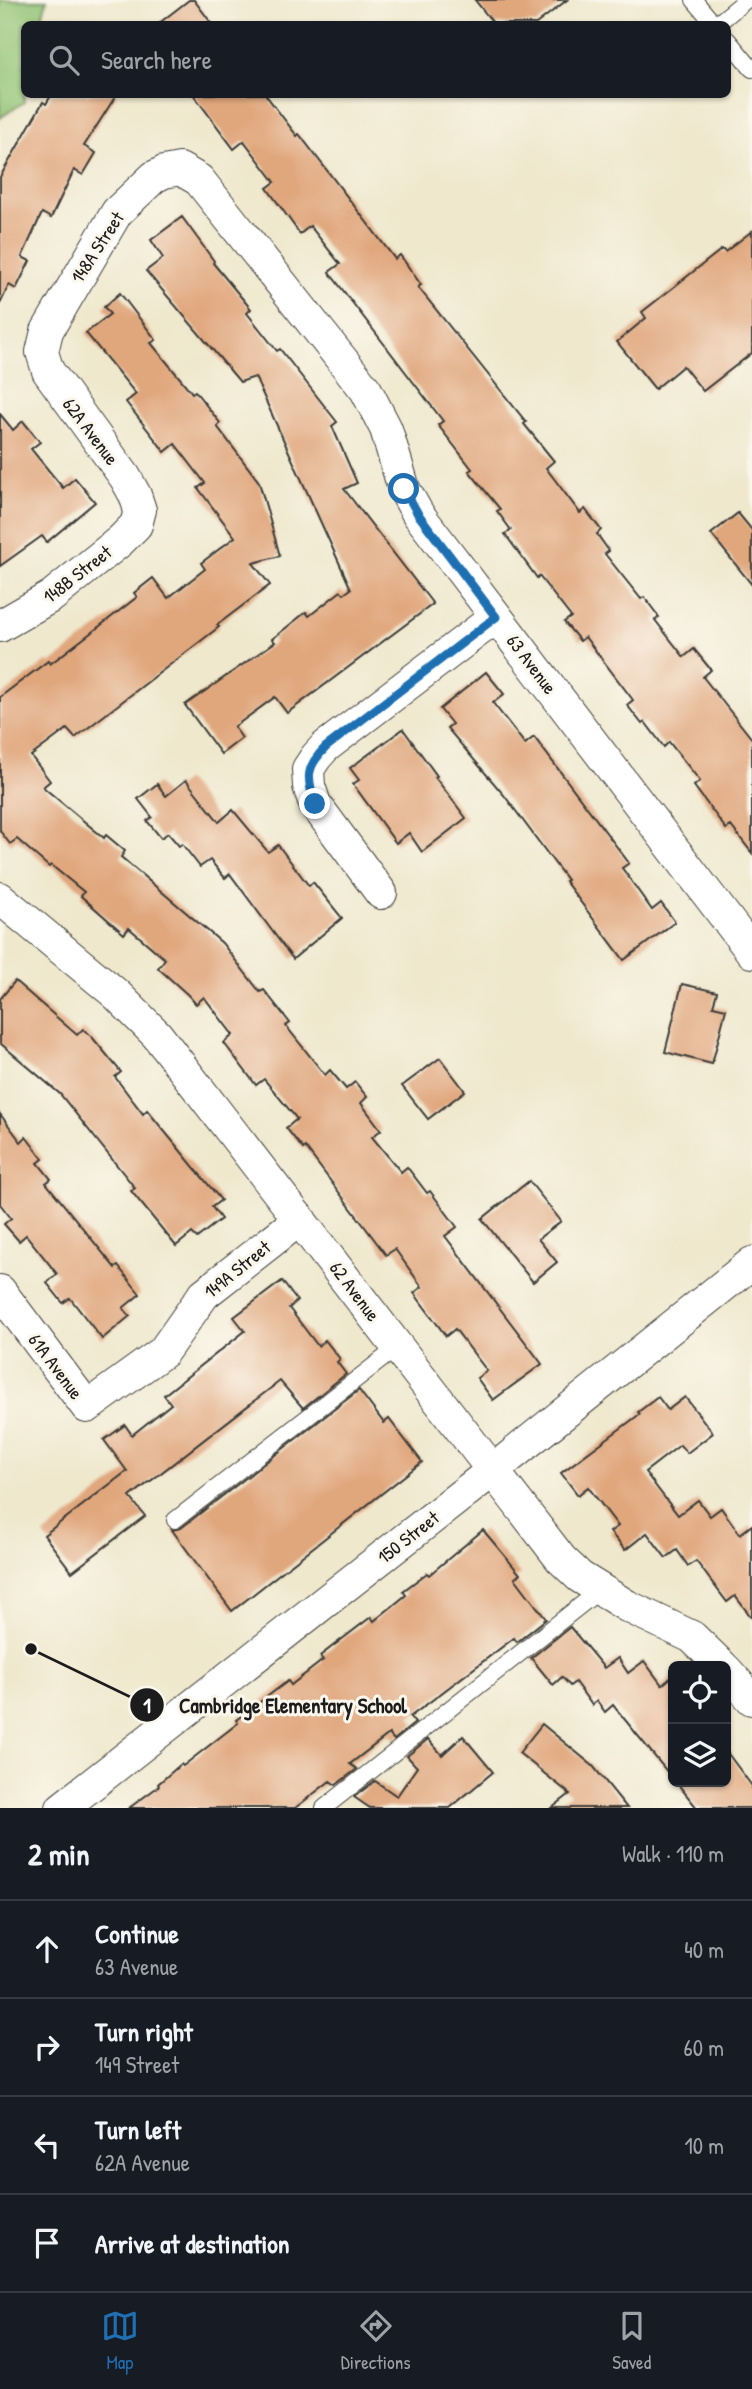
<!DOCTYPE html>
<html lang="en">
<head>
<meta charset="utf-8">
<style>
	body { margin:0; font-family:"Patrick Hand",sans-serif; background:#20242c; color:#f1f3f6 }
	.controls { position:absolute; right:21px; bottom:21px; display:grid; overflow:hidden; border-radius:10px; box-shadow:0 2px 5px #0004 }
	.controls button { width:63px; height:63px; display:grid; place-items:center; padding:0; border:0; border-bottom:2px solid #363941; background:#171b24; color:#f1f3f6; font:35px sans-serif }
	.stop { position:absolute; width:21px; height:21px; margin:-16px; border:5px solid #1f6fb2; border-radius:50%; background:#fff }
	.stop.end { background:#1f6fb2; border-color:#fff; box-shadow:0 2px 7px #0008 }
	.list { margin:0; padding:0; list-style:none }
	h2 { display:flex; justify-content:space-between; align-items:center; height:91px; margin:0; padding:0 28px; font-size:30px }
	h2 small { font-size:23px; font-weight:400; color:#9ea1a6 }
	.list li { display:grid; grid-template-columns:46px 1fr auto; gap:21px; align-items:center; box-sizing:border-box; height:98px; padding:0 28px; border-top:2px solid #363941 }
	.list b { display:block; font-size:26px; white-space:nowrap }
	.list p { margin:0; font-size:23px; white-space:nowrap; color:#9ea1a6 }
	.list em { font-size:23px; font-style:normal; color:#9ea1a6 }
	.icon { flex:none; width:38px; height:38px; fill:none; stroke:currentColor; stroke-width:2; stroke-linecap:round; stroke-linejoin:round }
	.map { position:relative; flex:none; width:752px; height:1808px; overflow:hidden }
	.search { position:absolute; background:#171b24; box-shadow:0 2px 5px #0004; left:21px; right:21px; top:21px; height:77px; display:flex; align-items:center; gap:18px; box-sizing:border-box; padding:0 24px; border-radius:10px; color:#9ea1a6; font-size:26px }
	.sheet { height:483px; background:#171b24 }
	nav { display:flex; justify-content:space-around; align-items:center; box-sizing:border-box; height:98px; border-top:2px solid #363941; background:#171b24; font-size:19px; color:#9ea1a6 }
	nav a { display:grid; justify-items:center; gap:4px }
	nav .on { color:#1f6fb2 }
	.map>svg:first-child { display:block }
	.green { fill:#90c273; stroke:#566f48; stroke-width:2 }
	.building { fill:#e0a67c }
	.lines { fill:none; stroke-linecap:round; stroke-linejoin:round }
	.lane-casing { stroke:#3c3b37; stroke-width:18 }
	.street-casing { stroke:#3c3b37; stroke-width:34 }
	.lane { stroke:#fff; stroke-width:16 }
	.street { stroke:#fff; stroke-width:32 }
	.route { stroke:#1f6fb2; stroke-width:9 }
	.labels { text-anchor:middle; dominant-baseline:central; stroke-width:6; stroke-linejoin:round; paint-order:stroke }
	.street-label { font-size:19px; fill:#1c1c1c; stroke:#fbf7ec }
	.leader { fill:none; stroke:#1c1c1c; stroke-width:2.5 }
	.callout-dot { fill:#1c1c1c; stroke:#fbf7ec; stroke-width:2.5 }
	.mark-label { font-size:21px; text-anchor:middle; font-weight:bold; fill:#fff }
	.callout-label { font-size:21px; text-anchor:middle; font-weight:bold; fill:#1c1c1c; stroke:#fbf7ec; stroke-width:6; stroke-linejoin:round; paint-order:stroke }
</style>
</head>
<body>
<div class="map">
<svg width="752" height="1808" viewBox="0 0 752 1808">
	<rect width="100%" height="100%" fill="#fbf7ec"/>
	<filter id="ink" filterUnits="userSpaceOnUse"><feTurbulence type="fractalNoise" baseFrequency=".0143" numOctaves="2"/><feDisplacementMap in="SourceGraphic" scale="14" xChannelSelector="R" yChannelSelector="G"/><feConvolveMatrix kernelMatrix="1 2 1 2 8 2 1 2 1" color-interpolation-filters="sRGB"/></filter>
	<filter id="wash" filterUnits="userSpaceOnUse"><feTurbulence type="fractalNoise" baseFrequency=".00686" numOctaves="4" result="noise"/><feDisplacementMap in="SourceGraphic" scale="28" xChannelSelector="R" yChannelSelector="G"/><feGaussianBlur stdDeviation="1.57" result="paint"/><feColorMatrix in="noise" values="0 0 0 0 0 0 0 0 0 0 0 0 0 0 0 0 0 1.4 0 .05"/><feComposite in="paint" operator="in"/></filter>
	<g filter="url(#wash)">
		<rect width="100%" height="100%" fill="#efe8cd"/>
		<polygon class="green" points="0,0 47,0 40,24 24,24 24,102 0,118"/>
		<g id="blocks">
			<g class="building">
				<polygon points="189,0 194,0 212,24 158,24"/>
				<polygon points="475,0 567,0 536,24 494,24"/>
				<polygon points="52,94 117,94 84,146 96,153 83,175 74,170 51,218 42,213 22,257 30,261 16,289 9,285 0,304 0,177 43,102 46,104"/>
				<polygon points="193,94 265,94 297,136 299,134 395,259 400,255 421,285 418,287 526,422 524,424 554,461 546,468 580,513 585,509 601,530 597,534 609,551 605,554 641,599 644,597 659,617 655,620 684,657 694,649 711,670 703,677 752,739 752,853 731,826 726,829 694,786 700,781 669,742 664,747 645,722 642,724 627,705 633,700 585,637 580,641 564,622 571,617 539,576 537,578 505,534 511,530 497,511 500,509 469,471 472,469 438,425 443,421 329,272 340,264 310,226 300,234 267,188 275,182 244,141 234,149"/>
				<polygon points="182,217 214,261 213,263 251,309 247,313 277,351 280,349 337,422 332,426 357,483 344,489 433,604 287,713 275,697 234,727 242,738 221,754 185,705 275,642 272,639 306,612 309,616 341,591 344,594 351,589 255,377 240,382 146,271 163,258 151,240"/>
				<polygon points="752,231 752,353 703,391 683,366 655,389 617,342 646,318 642,312 722,249 725,252"/>
				<polygon points="120,293 156,340 151,343 192,393 195,391 220,423 217,426 259,482 280,556 253,563 270,585 217,625 219,627 75,738 67,729 31,756 50,781 43,787 104,838 106,835 125,851 121,857 222,943 260,992 264,990 290,1023 286,1026 325,1075 330,1070 346,1089 355,1082 367,1097 361,1103 381,1130 372,1137 401,1172 407,1167 427,1193 430,1191 457,1227 445,1236 542,1364 493,1400 477,1378 487,1371 455,1329 446,1336 414,1293 422,1287 395,1249 386,1255 305,1147 303,1149 286,1128 297,1119 264,1079 256,1085 224,1043 233,1035 204,997 196,1004 188,995 158,968 165,959 129,928 124,934 81,896 84,892 51,865 49,867 17,839 10,844 0,831 0,697 48,661 50,664 96,629 137,597 134,593 153,578 168,598 205,569 201,563 235,537 198,488 205,483 175,444 165,452 126,402 136,394 86,333 110,314 104,307"/>
				<polygon points="0,414 13,430 23,421 40,442 31,449 63,488 75,478 95,502 47,542 42,536 0,566"/>
				<polygon points="738,513 752,530 752,585 711,534"/>
				<polygon points="486,672 504,694 493,703 525,744 534,737 629,863 622,868 652,910 661,903 675,922 624,960 565,881 567,880 504,795 447,728 452,724 440,709"/>
				<polygon points="403,729 437,776 435,777 466,818 422,852 409,833 396,843 353,784 359,780 350,768"/>
				<polygon points="186,780 219,822 233,810 268,852 278,845 309,886 313,882 342,918 293,959 230,874 225,878 210,860 200,867 182,844 179,846 168,833 161,838 147,821 152,817 138,799 157,784 166,796"/>
				<polygon points="15,981 77,1035 83,1029 92,1037 121,1072 115,1077 143,1114 147,1110 221,1200 212,1207 221,1219 197,1238 192,1233 176,1246 131,1191 135,1188 60,1094 0,1043 0,999"/>
				<polygon points="682,984 717,992 713,1006 726,1009 712,1064 665,1052"/>
				<polygon points="440,1058 465,1091 428,1119 402,1086"/>
				<polygon points="0,1114 21,1142 26,1137 43,1159 38,1163 51,1179 46,1183 115,1268 118,1266 140,1294 123,1308 130,1316 102,1339 70,1298 63,1303 47,1283 57,1274 26,1235 19,1241 4,1224 11,1218 0,1204"/>
				<polygon points="529,1181 561,1221 538,1239 557,1262 533,1282 482,1219"/>
				<polygon points="282,1281 297,1301 289,1308 318,1346 325,1340 340,1359 337,1362 346,1374 303,1408 280,1381 130,1497 145,1516 72,1572 44,1535 127,1471 104,1440 125,1425 132,1435 171,1404 164,1395 245,1331 234,1317"/>
				<polygon points="359,1390 384,1423 389,1419 422,1462 232,1611 172,1530 181,1528"/>
				<polygon points="658,1397 668,1410 685,1397 713,1433 687,1453 680,1445 645,1472 678,1515 698,1500 710,1516 721,1508 740,1534 752,1525 752,1618 735,1596 727,1602 696,1561 688,1566 677,1550 666,1558 647,1533 625,1550 610,1532 618,1526 588,1487 578,1495 561,1473 640,1414 638,1412"/>
				<polygon points="483,1530 520,1574 515,1578 546,1619 517,1642 514,1638 410,1717 415,1723 394,1740 389,1734 350,1764 357,1769 336,1785 330,1781 295,1808 129,1808 159,1786 158,1784 181,1764 183,1766 238,1723 236,1720 288,1681 291,1685 323,1660 320,1656 371,1617 374,1621 406,1595 403,1591 427,1573 429,1575"/>
				<polygon points="570,1627 604,1668 618,1658 628,1673 644,1661 662,1685 673,1676 673,1779 613,1705 605,1712 597,1701 592,1705 575,1682 570,1686 562,1677 553,1685 531,1658"/>
				<polygon points="542,1724 593,1766 627,1808 552,1808 570,1794 519,1753"/>
				<polygon points="463,1736 493,1772 450,1808 370,1808 354,1797 375,1781 397,1796 417,1767 407,1756 428,1739 442,1755"/>
				<polygon points="726,1751 752,1786 752,1808 697,1808 676,1782 726,1782"/>
			</g>
		</g>
	</g>
	<g filter="url(#ink)">
		<use href="#blocks" fill-opacity="0" stroke="#3c3b37" stroke-width="2"/>
		<g class="lines">
			<defs>
				<g id="lane">
					<polyline points="694,0 714,24"/>
					<polyline points="717,24 746,0"/>
					<polyline points="728,40 752,69"/>
					<polyline points="175,1520 398,1347"/>
					<polyline points="324,1808 600,1590"/>
				</g>
				<g id="street">
					<polyline points="0,626 52,596 120,541 136,525 140,510 135,495 125,477 48,371 42,352 47,331 117,212 154,177 164,172 180,169 199,180 366,390 386,429 404,489 418,514 752,952"/>
					<polyline points="381,893 315,804 309,786 308,769 316,757 325,747 496,617"/>
					<polyline points="0,898 116,994 157,1035 561,1559 580,1577 627,1606 692,1637 722,1666"/>
					<polyline points="0,1291 87,1407 163,1352 204,1294 300,1219"/>
					<polyline points="726,1670 752,1699"/>
					<polyline points="62,1808 492,1471 752,1263"/>
				</g>
			</defs>
			<use href="#lane" class="lane-casing"/>
			<use href="#street" class="street-casing"/>
			<use href="#lane" class="lane"/>
			<use href="#street" class="street"/>
		</g>
	</g>
	<g class="lines" filter="url(#ink)">
		<path class="route" d="M 315,804 C 307,777 305,768 326,747 L 496,617 L 418,514 L 404,489"/>
	</g>
	<g class="labels">
		<g class="street-label">
			<text transform="translate(97 247) rotate(-57)">148A Street</text>
			<text transform="translate(91 431) rotate(53)">62A Avenue</text>
			<text transform="translate(77 574) rotate(-38)">148B Street</text>
			<text transform="translate(532 664) rotate(53)">63 Avenue</text>
			<text transform="translate(237 1269) rotate(-39)">149A Street</text>
			<text transform="translate(355 1291) rotate(53)">62 Avenue</text>
			<text transform="translate(56 1366) rotate(53)">61A Avenue</text>
			<text transform="translate(408 1537) rotate(-38)">150 Street</text>
		</g>
	</g>
	<path class="leader" d="M31 1649L147 1705"/>
	<g class="callout-dot">
		<circle cx="31" cy="1649" r="7"/>
		<circle cx="147" cy="1705" r="18"/>
	</g>
	<g class="mark-label">
		<text x="147" y="1713">1</text>
	</g>
	<g class="callout-label">
		<text x="293" y="1713">Cambridge Elementary School</text>
	</g>
</svg>
<div class="controls">
<button><svg class="icon" aria-label="locate" viewBox="0 0 24 24"><circle cx="12" cy="12" r="6"/><path d="M12 2v4M12 18v4M2 12h4M18 12h4"/></svg></button>
<button><svg class="icon" aria-label="layers" viewBox="0 0 24 24"><path d="M12 4l9 5-9 5-9-5zM3 14l9 5 9-5"/></svg></button>
</div>
<div class="stop" style="left:404px;top:489px"></div>
<div class="stop end" style="left:315px;top:804px"></div>
<div class="search"><svg class="icon" aria-label="search" viewBox="0 0 24 24"><circle cx="10" cy="10" r="6"/><path d="M15 15l6 6"/></svg>Search here</div>
</div>
<section class="sheet">
<h2>2 min<small>Walk · 110 m</small></h2>
<ul class="list">
<li><svg class="icon" aria-label="ahead" viewBox="0 0 24 24"><path d="M12 20V5M6 11l6-6 6 6"/></svg><div><b>Continue</b><p>63 Avenue</p></div><em>40 m</em></li>
<li><svg class="icon" aria-label="right" viewBox="0 0 24 24"><path d="M7 20v-9h11M14 6l5 5-5 5"/></svg><div><b>Turn right</b><p>149 Street</p></div><em>60 m</em></li>
<li><svg class="icon" aria-label="left" viewBox="0 0 24 24"><path d="M17 20v-9H6M10 6l-5 5 5 5"/></svg><div><b>Turn left</b><p>62A Avenue</p></div><em>10 m</em></li>
<li><svg class="icon" aria-label="arrive" viewBox="0 0 24 24"><path d="M6 21V4h12l-3 4 3 4H6"/></svg><div><b>Arrive at destination</b></div></li>
</ul>
</section>
<nav>
<a class="on"><svg class="icon" aria-label="map" viewBox="0 0 24 24"><path d="M3 6l6-2 6 2 6-2v14l-6 2-6-2-6 2zM9 4v14M15 6v14"/></svg>Map</a>
<a><svg class="icon" aria-label="directions" viewBox="0 0 24 24"><path d="M12 3l9 9-9 9-9-9zM9 14v-3h6M13 9l2 2-2 2"/></svg>Directions</a>
<a><svg class="icon" aria-label="saved" viewBox="0 0 24 24"><path d="M7 4h10v16l-5-4-5 4z"/></svg>Saved</a>
</nav>
</body>
</html>
